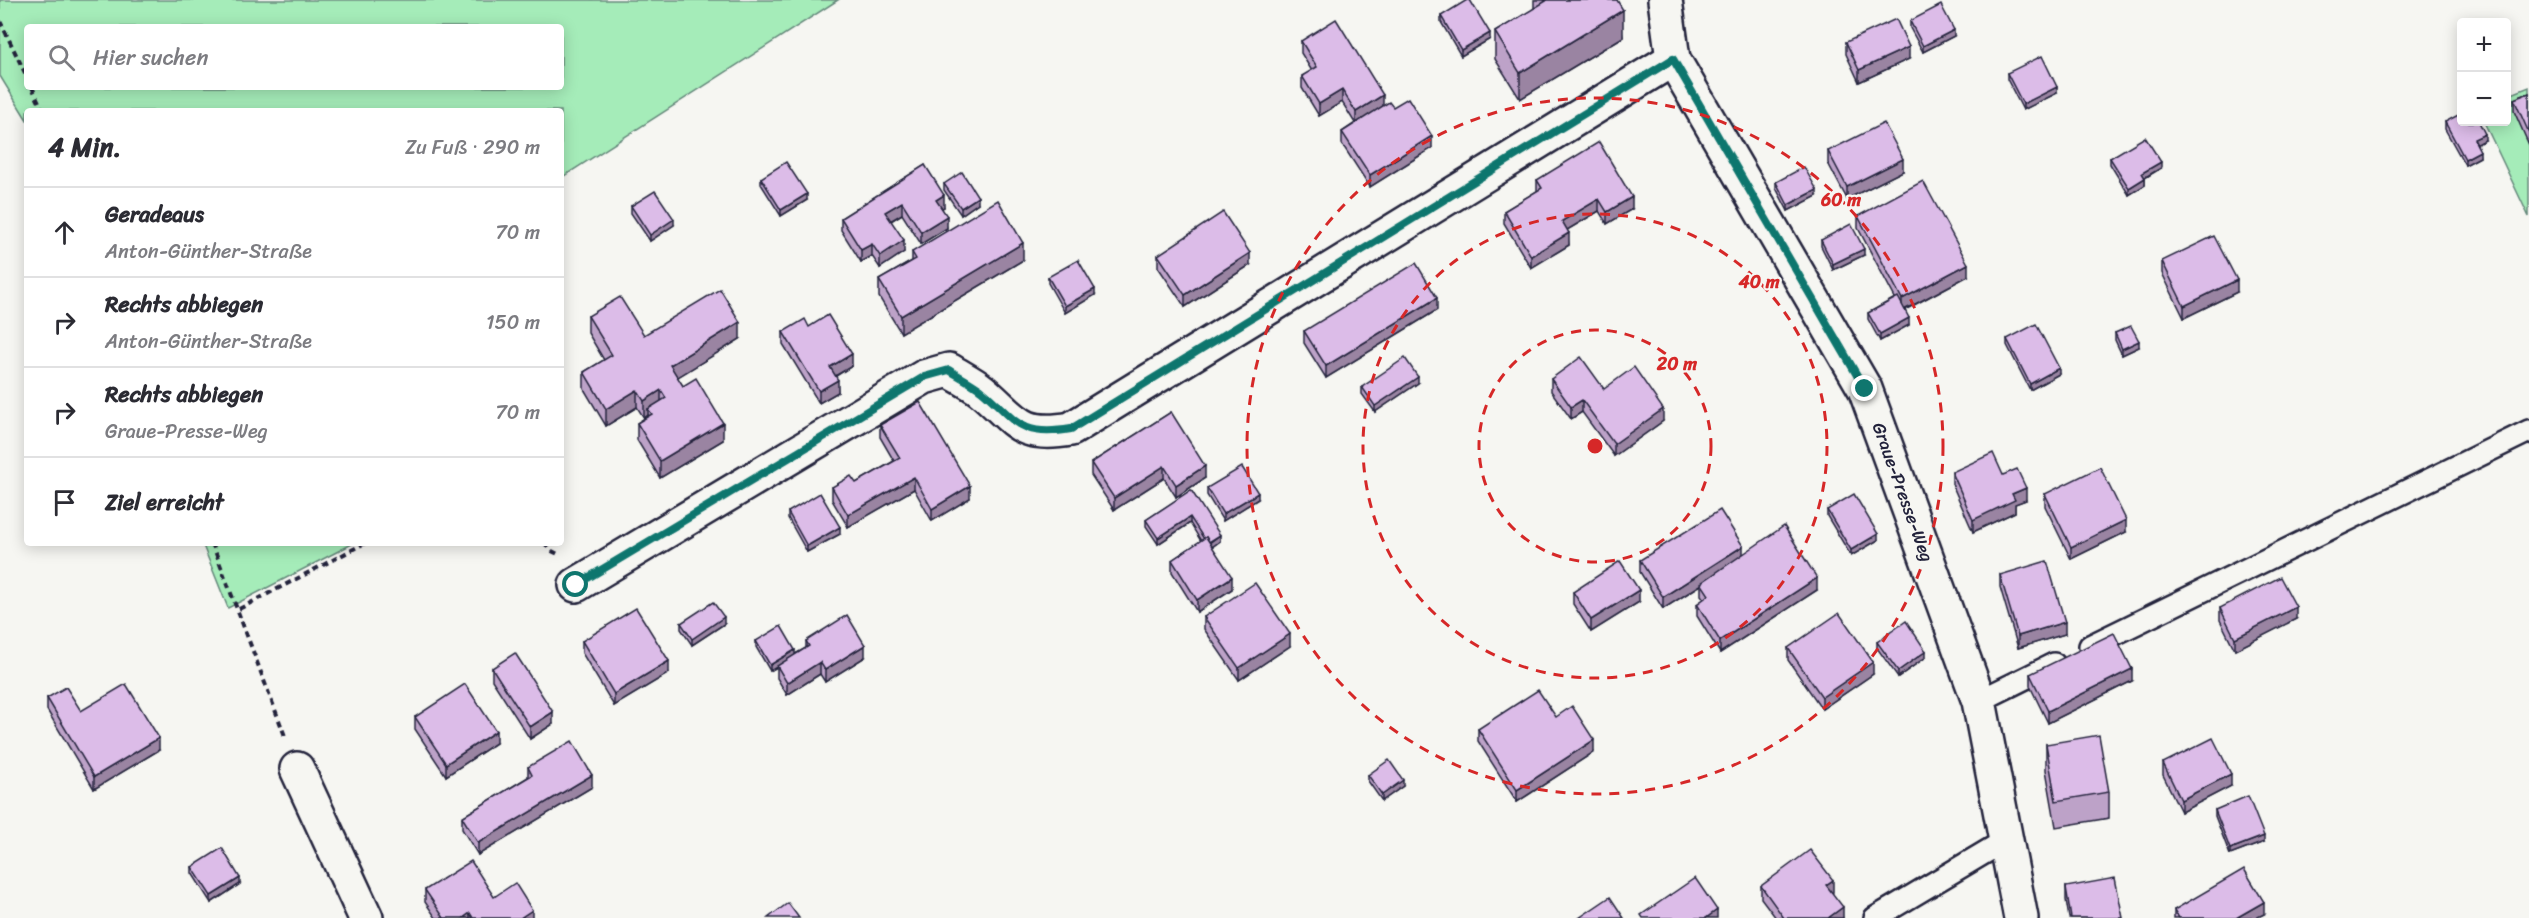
<!DOCTYPE html>
<html lang="de">
<head>
<meta charset="utf-8">
<style>
	body { margin:0; font-family:Sriracha,sans-serif; background:#f7f7f7; color:#2b2b33 }
	.controls { position:absolute; right:18px; top:18px; display:grid; overflow:hidden; border-radius:6px; box-shadow:0 3px 15px #0003 }
	.controls button { width:54px; height:54px; display:grid; place-items:center; padding:0; border:0; border-bottom:2px solid #e1e1e2; background:#fff; color:#2b2b33; font:30px sans-serif }
	.stop { position:absolute; width:18px; height:18px; margin:-14px; border:4px solid #0f766e; border-radius:50%; background:#fff }
	.stop.end { background:#0f766e; border-color:#fff; box-shadow:0 2px 6px #0008 }
	.list { margin:0; padding:0; list-style:none }
	h2 { display:flex; justify-content:space-between; align-items:center; height:78px; margin:0; padding:0 24px; font-size:26px }
	h2 small { font-size:20px; font-weight:400; color:#7c7c81 }
	.list li { display:grid; grid-template-columns:39px 1fr auto; gap:18px; align-items:center; box-sizing:border-box; height:90px; padding:0 24px; border-top:2px solid #e1e1e2 }
	.list b { display:block; font-size:22px; white-space:nowrap }
	.list p { margin:0; font-size:20px; white-space:nowrap; color:#7c7c81 }
	.list em { font-size:20px; font-style:normal; color:#7c7c81 }
	.icon { flex:none; width:33px; height:33px; fill:none; stroke:currentColor; stroke-width:2; stroke-linecap:round; stroke-linejoin:round }
	.map { position:relative; flex:none; width:2529px; height:918px; overflow:hidden }
	.search { position:absolute; background:#fff; box-shadow:0 3px 15px #0003; left:24px; top:24px; width:540px; height:66px; display:flex; align-items:center; gap:15px; box-sizing:border-box; padding:0 21px; border-radius:6px; color:#7c7c81; font-size:22px }
	.panel { position:absolute; background:#fff; box-shadow:0 3px 15px #0003; left:24px; top:108px; width:540px; height:438px; border-radius:6px }
	.map>svg:first-child { display:block }
	.green { fill:#a5ecb9; stroke:#64877a; stroke-width:1.5; fill-rule:evenodd }
	.lines { fill:none; stroke-linecap:round; stroke-linejoin:round }
	.lane-casing { stroke:#22223b; stroke-width:26 }
	.street-casing { stroke:#22223b; stroke-width:38 }
	.path { stroke:#22223b; stroke-width:4; stroke-dasharray:6 4.5; stroke-linecap:butt }
	.lane { stroke:#f6f6f2; stroke-width:21 }
	.street { stroke:#f6f6f2; stroke-width:33 }
	.wall { fill:#bda2c8; stroke:#22223b; stroke-width:1.5 }
	.shaded-wall { fill:#9a84a2; stroke:#22223b; stroke-width:1.5 }
	.building { fill:#dcbce8; stroke:#22223b; stroke-width:1.5 }
	.route { stroke:#0f766e; stroke-width:8 }
	.ring { fill:none; stroke:#d62828; stroke-width:3; stroke-dasharray:10 8 }
	.labels { text-anchor:middle; dominant-baseline:central; stroke-width:4.5; stroke-linejoin:round; paint-order:stroke }
	.street-label { font-size:18px; fill:#22223b; stroke:#f6f6f2 }
	.centre { fill:#d62828; stroke:#f6f6f2; stroke-width:3 }
	.ring-label { font-size:18px; text-anchor:middle; font-weight:bold; fill:#d62828; stroke:#f6f6f2; stroke-width:4.5; stroke-linejoin:round; paint-order:stroke }
</style>
</head>
<body>
<div class="map">
<svg width="2529" height="918" viewBox="0 0 2529 918">
	<rect width="100%" height="100%" fill="#f6f6f2"/>
	<filter id="ink" filterUnits="userSpaceOnUse"><feTurbulence type="fractalNoise" baseFrequency=".0167" numOctaves="2"/><feDisplacementMap in="SourceGraphic" scale="12" xChannelSelector="R" yChannelSelector="G"/><feConvolveMatrix kernelMatrix="1 2 1 2 8 2 1 2 1" color-interpolation-filters="sRGB"/></filter>
	<g filter="url(#ink)">
		<g class="green">
			<path d="M 0,0 L 838,0 L 561,178 L 561,111 L 27,111 L 27,120 L 0,76 ZM 27,27 L 561,27 L 561,87 L 27,87 Z"/>
			<polygon points="2529,87 2529,217 2484,122 2506,122 2507,96"/>
			<polygon points="202,543 354,543 228,608"/>
		</g>
		<g class="lines">
			<defs>
				<g id="lane">
					<polyline points="2090,646 2529,431"/>
					<polyline points="1979,701 2054,664"/>
					<polyline points="1875,918 2006,840"/>
				</g>
				<g id="street">
					<polyline points="1665,0 1673,59 1865,389 1979,701 2021,918"/>
					<path d="M 576,585 L 924,377 L 949,370 C 960,377 972,383 981,390 C 1017,420 1018,438 1071,429 L 1673,59"/>
					<polyline points="297,769 366,918"/>
				</g>
			</defs>
			<use href="#lane" class="lane-casing"/>
			<use href="#street" class="street-casing"/>
			<g class="path">
				<polyline points="0,21 27,77"/>
				<polyline points="32,87 43,111"/>
				<polyline points="212,543 285,736"/>
				<polyline points="545,543 550,550 558,554"/>
				<polyline points="239,609 365,543"/>
			</g>
			<use href="#lane" class="lane"/>
			<use href="#street" class="street"/>
		</g>
		<g class="wall">
			<polygon points="1534,0 1617,0 1623,37 1520,99 1495,59 1495,32 1534,9"/>
			<polygon points="1441,16 1490,39 1461,56 1441,22"/>
			<polygon points="1910,21 1954,36 1923,52 1910,28"/>
			<polygon points="1301,41 1383,106 1393,107 1432,148 1370,187 1342,144 1342,132 1355,123 1342,102 1319,116 1302,88 1302,76 1312,71 1301,53"/>
			<polygon points="1846,42 1909,59 1859,82 1846,54"/>
			<polygon points="2007,73 2057,93 2023,110 2007,79"/>
			<polygon points="2529,93 2529,145 2514,111 2514,99"/>
			<polygon points="2445,122 2485,140 2477,144 2480,157 2465,165 2445,129"/>
			<polygon points="1828,151 1903,171 1847,199 1828,163"/>
			<polygon points="2110,158 2161,168 2145,178 2145,185 2129,195 2110,164"/>
			<polygon points="925,165 944,207 942,208 947,228 921,244 902,214 891,221 904,252 880,268 872,256 861,262 841,230 841,218"/>
			<polygon points="761,178 807,200 781,216 761,184"/>
			<polygon points="1537,180 1632,209 1607,224 1599,211 1567,230 1569,245 1531,268 1504,223 1504,211 1537,191"/>
			<polygon points="1776,182 1817,196 1788,211 1776,188"/>
			<polygon points="944,184 978,203 961,215 944,190"/>
			<polygon points="631,206 674,225 650,241 631,213"/>
			<polygon points="1858,216 1968,276 1905,310 1909,325 1880,341 1868,319 1868,313 1895,298 1858,228"/>
			<polygon points="1821,240 1864,255 1833,270 1821,246"/>
			<polygon points="912,252 1023,260 901,333 879,297 879,280 912,261"/>
			<polygon points="1158,255 1250,265 1185,307 1158,267"/>
			<polygon points="2162,261 2237,292 2184,318 2162,273"/>
			<polygon points="1048,277 1095,295 1065,313 1048,283"/>
			<polygon points="1437,310 1326,378 1304,343 1304,331"/>
			<polygon points="588,316 644,335 740,339 677,377 683,386 723,440 660,478 637,440 637,423 648,416 648,415 644,418 637,407 606,426 584,389 584,372 604,360 588,333"/>
			<polygon points="809,327 852,366 836,376 838,392 819,403 783,344 783,332"/>
			<polygon points="2115,333 2139,347 2122,355 2115,340"/>
			<polygon points="2007,339 2059,374 2030,390 2007,345"/>
			<polygon points="1551,379 1663,421 1614,456 1582,412 1571,419 1551,391"/>
			<polygon points="1418,383 1375,412 1362,394 1362,387"/>
			<polygon points="1171,412 1205,478 1176,497 1164,478 1114,510 1091,475 1091,463"/>
			<polygon points="880,425 970,498 932,521 914,489 848,527 832,500 832,487 856,483 894,461 880,437"/>
			<polygon points="1952,472 2003,475 2026,500 2015,504 2015,512 1973,532 1952,484"/>
			<polygon points="1207,488 1258,499 1223,521 1207,495"/>
			<polygon points="1191,490 1220,541 1212,547 1232,589 1197,612 1172,572 1172,560 1201,541 1190,523 1158,544 1146,526 1146,520"/>
			<polygon points="2045,494 2126,532 2071,559 2045,506"/>
			<polygon points="1827,510 1878,540 1851,556 1827,516"/>
			<polygon points="788,512 840,534 807,552 788,518"/>
			<polygon points="1743,554 1817,590 1720,653 1697,616 1697,604 1704,599 1701,595 1701,585 1663,609 1640,572 1640,560"/>
			<polygon points="2000,575 2065,634 2018,648 2000,587"/>
			<polygon points="1573,592 1639,602 1591,632 1573,604"/>
			<polygon points="2220,608 2296,619 2235,650 2220,620"/>
			<polygon points="1204,617 1290,646 1239,680 1204,629"/>
			<polygon points="681,623 724,624 692,645 681,629"/>
			<polygon points="582,641 669,673 614,706 582,653"/>
			<polygon points="756,641 795,654 806,648 806,641 865,657 825,682 820,674 787,695 777,678 777,667 770,671 756,647"/>
			<polygon points="1877,642 1926,657 1898,677 1877,648"/>
			<polygon points="1788,648 1873,674 1822,709 1788,660"/>
			<polygon points="492,668 553,724 530,739 492,680"/>
			<polygon points="2030,674 2132,681 2048,723 2030,686"/>
			<polygon points="47,698 159,750 94,789 47,710"/>
			<polygon points="415,717 496,743 446,776 415,729"/>
			<polygon points="1556,717 1594,752 1517,802 1478,741 1478,729"/>
			<polygon points="2046,744 2109,792 2109,818 2056,827 2046,770"/>
			<polygon points="2163,763 2231,786 2181,812 2163,775"/>
			<polygon points="528,767 592,787 478,855 462,829 462,817 528,777"/>
			<polygon points="1368,775 1403,786 1382,801 1368,781"/>
			<polygon points="2215,810 2264,842 2230,855 2215,816"/>
			<polygon points="192,867 240,884 211,903 192,873"/>
			<polygon points="1761,886 1833,892 1832,892 1843,918 1776,918 1761,898"/>
			<polygon points="2066,887 2123,918 2069,918 2066,900"/>
			<polygon points="425,890 494,897 532,918 436,918 425,902"/>
			<polygon points="2174,910 2264,914 2256,918 2174,918"/>
		</g>
		<g class="shaded-wall">
			<polygon points="1623,10 1623,37 1520,99 1520,73"/>
			<polygon points="1954,30 1954,36 1923,52 1923,46"/>
			<polygon points="1490,33 1490,39 1461,56 1461,50"/>
			<polygon points="1909,47 1909,59 1859,82 1859,70"/>
			<polygon points="2057,87 2057,93 2023,110 2023,104"/>
			<polygon points="1342,90 1342,102 1319,116 1319,104"/>
			<polygon points="1383,95 1383,107 1356,124 1356,112"/>
			<polygon points="2485,134 2485,140 2474,146 2474,139"/>
			<polygon points="1432,136 1432,148 1370,187 1370,175"/>
			<polygon points="2480,151 2480,157 2465,165 2465,159"/>
			<polygon points="1903,159 1903,171 1847,199 1847,187"/>
			<polygon points="2161,162 2161,168 2142,179 2142,173"/>
			<polygon points="2145,178 2145,185 2129,195 2129,188"/>
			<polygon points="1817,190 1817,196 1788,211 1788,205"/>
			<polygon points="807,194 807,200 781,216 781,210"/>
			<polygon points="944,195 944,207 936,212 936,200"/>
			<polygon points="978,197 978,203 961,215 961,208"/>
			<polygon points="1632,197 1632,209 1607,224 1607,212"/>
			<polygon points="1599,199 1599,211 1562,233 1562,221"/>
			<polygon points="902,202 902,214 885,224 885,212"/>
			<polygon points="947,216 947,228 921,244 921,232"/>
			<polygon points="674,219 674,225 650,241 650,235"/>
			<polygon points="1569,233 1569,245 1531,268 1531,256"/>
			<polygon points="904,240 904,252 880,268 880,256"/>
			<polygon points="1023,243 1023,260 901,333 901,316"/>
			<polygon points="872,244 872,256 861,262 861,250"/>
			<polygon points="1864,249 1864,255 1833,270 1833,264"/>
			<polygon points="1250,253 1250,265 1185,307 1185,295"/>
			<polygon points="1968,264 1968,276 1902,311 1902,299"/>
			<polygon points="2237,280 2237,292 2184,318 2184,306"/>
			<polygon points="1095,289 1095,295 1065,313 1065,306"/>
			<polygon points="1437,298 1437,310 1326,378 1326,366"/>
			<polygon points="1909,318 1909,325 1880,341 1880,334"/>
			<polygon points="740,322 740,339 670,382 670,365"/>
			<polygon points="2139,341 2139,347 2122,355 2122,349"/>
			<polygon points="852,354 852,366 830,379 830,367"/>
			<polygon points="2059,368 2059,374 2030,390 2030,384"/>
			<polygon points="1418,377 1418,383 1375,412 1375,406"/>
			<polygon points="838,380 838,392 819,403 819,391"/>
			<polygon points="637,390 637,407 606,426 606,409"/>
			<polygon points="661,390 661,407 648,409 648,415 644,418 644,401"/>
			<polygon points="1582,400 1582,412 1571,419 1571,407"/>
			<polygon points="1663,409 1663,421 1614,456 1614,444"/>
			<polygon points="723,423 723,440 660,478 660,461"/>
			<polygon points="1164,466 1164,478 1114,510 1114,498"/>
			<polygon points="1205,466 1205,478 1176,497 1176,485"/>
			<polygon points="914,477 914,489 848,527 848,515"/>
			<polygon points="970,486 970,498 932,521 932,509"/>
			<polygon points="2026,488 2026,500 2015,504 2015,512 1973,532 1973,520 2012,494"/>
			<polygon points="1258,493 1258,499 1223,521 1223,514"/>
			<polygon points="1190,517 1190,523 1158,544 1158,538"/>
			<polygon points="2126,520 2126,532 2071,559 2071,547"/>
			<polygon points="840,527 840,534 807,552 807,546"/>
			<polygon points="1878,534 1878,540 1851,556 1851,550"/>
			<polygon points="1220,535 1220,541 1208,550 1208,544"/>
			<polygon points="1743,546 1743,558 1663,609 1663,597"/>
			<polygon points="1232,577 1232,589 1197,612 1197,600"/>
			<polygon points="1817,578 1817,590 1720,653 1720,641"/>
			<polygon points="1639,590 1639,602 1591,632 1591,620"/>
			<polygon points="2296,607 2296,619 2235,650 2235,638"/>
			<polygon points="724,617 724,624 692,645 692,639"/>
			<polygon points="2065,622 2065,634 2018,648 2018,636"/>
			<polygon points="1290,634 1290,646 1239,680 1239,668"/>
			<polygon points="865,645 865,657 825,682 825,670"/>
			<polygon points="795,650 795,656 770,671 770,665"/>
			<polygon points="1926,651 1926,657 1898,677 1898,671"/>
			<polygon points="669,661 669,673 614,706 614,694"/>
			<polygon points="820,662 820,674 787,695 787,683"/>
			<polygon points="1873,662 1873,674 1822,709 1822,697"/>
			<polygon points="2132,669 2132,681 2048,723 2048,711"/>
			<polygon points="553,712 553,724 530,739 530,727"/>
			<polygon points="496,731 496,743 446,776 446,764"/>
			<polygon points="159,738 159,750 94,789 94,777"/>
			<polygon points="1594,740 1594,752 1517,802 1517,790"/>
			<polygon points="2231,774 2231,786 2181,812 2181,800"/>
			<polygon points="592,775 592,787 478,855 478,843"/>
			<polygon points="1403,780 1403,786 1382,801 1382,795"/>
			<polygon points="2264,836 2264,842 2230,855 2230,849"/>
			<polygon points="240,878 240,884 211,903 211,896"/>
			<polygon points="1833,880 1833,892 1826,897 1826,885"/>
			<polygon points="2264,902 2264,914 2256,918 2236,918"/>
			<polygon points="1843,907 1843,918 1828,918"/>
			<polygon points="532,910 532,918 520,918"/>
			<polygon points="1717,910 1717,918 1706,918"/>
			<polygon points="470,913 470,918 463,918"/>
		</g>
		<g class="building">
			<polygon points="1467,0 1470,0 1490,33 1461,50 1441,16"/>
			<polygon points="1545,0 1617,0 1623,10 1520,73 1495,32 1546,1"/>
			<polygon points="1941,5 1954,30 1923,46 1910,21"/>
			<polygon points="1336,19 1383,95 1356,112 1342,90 1319,104 1302,76 1317,67 1301,41"/>
			<polygon points="1896,19 1909,47 1859,70 1846,42"/>
			<polygon points="2042,56 2057,87 2023,104 2007,73"/>
			<polygon points="2529,93 2529,133 2514,99"/>
			<polygon points="1408,98 1432,136 1370,175 1342,132 1389,102 1393,107"/>
			<polygon points="2462,113 2462,122 2479,122 2485,134 2474,139 2480,151 2465,159 2445,122"/>
			<polygon points="1884,123 1903,159 1847,187 1828,151"/>
			<polygon points="2145,137 2161,162 2142,173 2145,178 2129,188 2110,158"/>
			<polygon points="1599,142 1632,197 1607,212 1599,199 1562,221 1569,233 1531,256 1504,211 1542,188 1537,180"/>
			<polygon points="786,162 807,194 781,210 761,178"/>
			<polygon points="925,165 944,195 936,200 947,216 921,232 902,202 885,212 904,240 880,256 872,244 861,250 841,218"/>
			<polygon points="1804,167 1817,190 1788,205 1776,182"/>
			<polygon points="962,172 978,197 961,208 944,184"/>
			<polygon points="1923,181 1968,264 1902,299 1858,216"/>
			<polygon points="655,191 674,219 650,235 631,206"/>
			<polygon points="998,200 1023,243 901,316 879,280 916,259 912,252"/>
			<polygon points="1223,212 1250,253 1185,295 1158,255"/>
			<polygon points="1851,224 1864,249 1833,264 1821,240"/>
			<polygon points="2214,236 2237,280 2184,306 2162,261"/>
			<polygon points="1078,260 1095,289 1065,306 1048,277"/>
			<polygon points="1416,263 1437,298 1326,366 1304,331"/>
			<polygon points="720,289 740,322 670,365 683,386 696,378 723,423 660,461 637,423 652,414 648,409 666,398 661,390 644,401 637,390 606,409 584,372 612,355 588,316 620,297 644,335"/>
			<polygon points="1898,297 1909,318 1880,334 1868,313"/>
			<polygon points="828,315 852,354 830,367 838,380 819,391 783,332 805,319 809,327"/>
			<polygon points="2036,324 2059,368 2030,384 2007,339"/>
			<polygon points="2131,326 2139,341 2122,349 2115,333"/>
			<polygon points="1581,357 1604,389 1634,367 1663,409 1614,444 1582,400 1571,407 1551,379"/>
			<polygon points="1405,358 1418,377 1375,406 1362,387"/>
			<polygon points="920,402 970,486 932,509 914,477 848,515 832,487 851,476 856,483 900,458 880,425"/>
			<polygon points="1171,412 1205,466 1176,485 1164,466 1114,498 1091,463"/>
			<polygon points="1993,453 2003,475 2017,469 2026,488 2012,494 2015,500 1973,520 1952,472"/>
			<polygon points="1242,467 1258,493 1223,514 1207,488"/>
			<polygon points="2100,467 2126,520 2071,547 2045,494"/>
			<polygon points="1191,490 1220,535 1209,542 1206,537 1204,539 1190,517 1158,538 1146,520"/>
			<polygon points="820,493 840,527 807,546 788,512"/>
			<polygon points="1854,494 1878,534 1851,550 1827,510"/>
			<polygon points="1720,510 1743,546 1663,597 1640,560"/>
			<polygon points="1784,526 1817,578 1720,641 1697,604 1709,595 1701,583"/>
			<polygon points="1206,537 1232,577 1197,600 1172,560"/>
			<polygon points="1620,561 1639,590 1591,620 1573,592"/>
			<polygon points="2047,561 2065,622 2018,636 2000,575"/>
			<polygon points="2280,577 2296,607 2235,638 2220,608"/>
			<polygon points="1255,583 1290,634 1239,668 1204,617"/>
			<polygon points="713,602 724,617 692,639 681,623"/>
			<polygon points="636,608 669,661 614,694 582,641"/>
			<polygon points="1839,613 1873,662 1822,697 1788,648"/>
			<polygon points="847,615 865,645 825,670 820,662 787,683 777,666 809,646 806,641"/>
			<polygon points="1906,621 1926,651 1898,671 1877,642"/>
			<polygon points="781,626 795,650 770,665 756,641"/>
			<polygon points="2114,633 2132,669 2048,711 2030,674"/>
			<polygon points="515,653 553,712 530,727 492,668"/>
			<polygon points="126,684 159,738 94,777 47,698 66,687 81,711"/>
			<polygon points="465,684 496,731 446,764 415,717"/>
			<polygon points="1538,690 1556,717 1572,706 1594,740 1517,790 1478,729"/>
			<polygon points="2099,735 2109,792 2056,801 2046,744"/>
			<polygon points="2213,738 2231,774 2181,800 2163,763"/>
			<polygon points="572,741 592,775 478,843 462,817 532,775 528,767"/>
			<polygon points="1389,760 1403,780 1382,795 1368,775"/>
			<polygon points="2248,796 2264,836 2230,849 2215,810"/>
			<polygon points="222,848 240,878 211,896 192,867"/>
			<polygon points="1810,850 1833,880 1826,885 1843,907 1828,918 1784,918 1761,886"/>
			<polygon points="471,861 494,897 515,883 532,910 520,918 473,918 470,913 463,918 444,918 425,890"/>
			<polygon points="2244,869 2264,902 2236,918 2179,918 2174,910"/>
			<polygon points="1695,878 1717,910 1706,918 1643,918 1641,915"/>
			<polygon points="2115,878 2123,918 2071,918 2066,887"/>
			<polygon points="1610,897 1624,918 1579,918"/>
			<polygon points="788,903 799,918 768,918"/>
		</g>
	</g>
	<g class="lines" filter="url(#ink)">
		<path class="route" d="M 576,585 L 924,377 L 949,370 C 960,377 972,383 981,390 C 1017,420 1018,438 1071,429 L 1673,59 L 1865,389"/>
	</g>
	<g class="ring">
		<circle cx="1595" cy="446" r="116"/>
		<circle cx="1595" cy="446" r="232"/>
		<circle cx="1595" cy="446" r="348"/>
	</g>
	<g class="labels">
		<g class="street-label">
			<text transform="translate(1903 492) rotate(70)">Graue-Presse-Weg</text>
		</g>
	</g>
	<circle cx="1595" cy="446" r="9" class="centre"/>
	<g class="ring-label">
		<text x="1841" y="206">60 m</text>
		<text x="1759" y="288">40 m</text>
		<text x="1677" y="370">20 m</text>
	</g>
</svg>
<div class="controls">
<button>+</button>
<button>−</button>
</div>
<div class="stop" style="left:576px;top:585px"></div>
<div class="stop end" style="left:1865px;top:389px"></div>
<div class="search"><svg class="icon" aria-label="search" viewBox="0 0 24 24"><circle cx="10" cy="10" r="6"/><path d="M15 15l6 6"/></svg>Hier suchen</div>
<section class="panel">
<h2>4 Min.<small>Zu Fuß · 290 m</small></h2>
<ul class="list">
<li><svg class="icon" aria-label="ahead" viewBox="0 0 24 24"><path d="M12 20V5M6 11l6-6 6 6"/></svg><div><b>Geradeaus</b><p>Anton-Günther-Straße</p></div><em>70 m</em></li>
<li><svg class="icon" aria-label="right" viewBox="0 0 24 24"><path d="M7 20v-9h11M14 6l5 5-5 5"/></svg><div><b>Rechts abbiegen</b><p>Anton-Günther-Straße</p></div><em>150 m</em></li>
<li><svg class="icon" aria-label="right" viewBox="0 0 24 24"><path d="M7 20v-9h11M14 6l5 5-5 5"/></svg><div><b>Rechts abbiegen</b><p>Graue-Presse-Weg</p></div><em>70 m</em></li>
<li><svg class="icon" aria-label="arrive" viewBox="0 0 24 24"><path d="M6 21V4h12l-3 4 3 4H6"/></svg><div><b>Ziel erreicht</b></div></li>
</ul>
</section>
</div>
</body>
</html>
